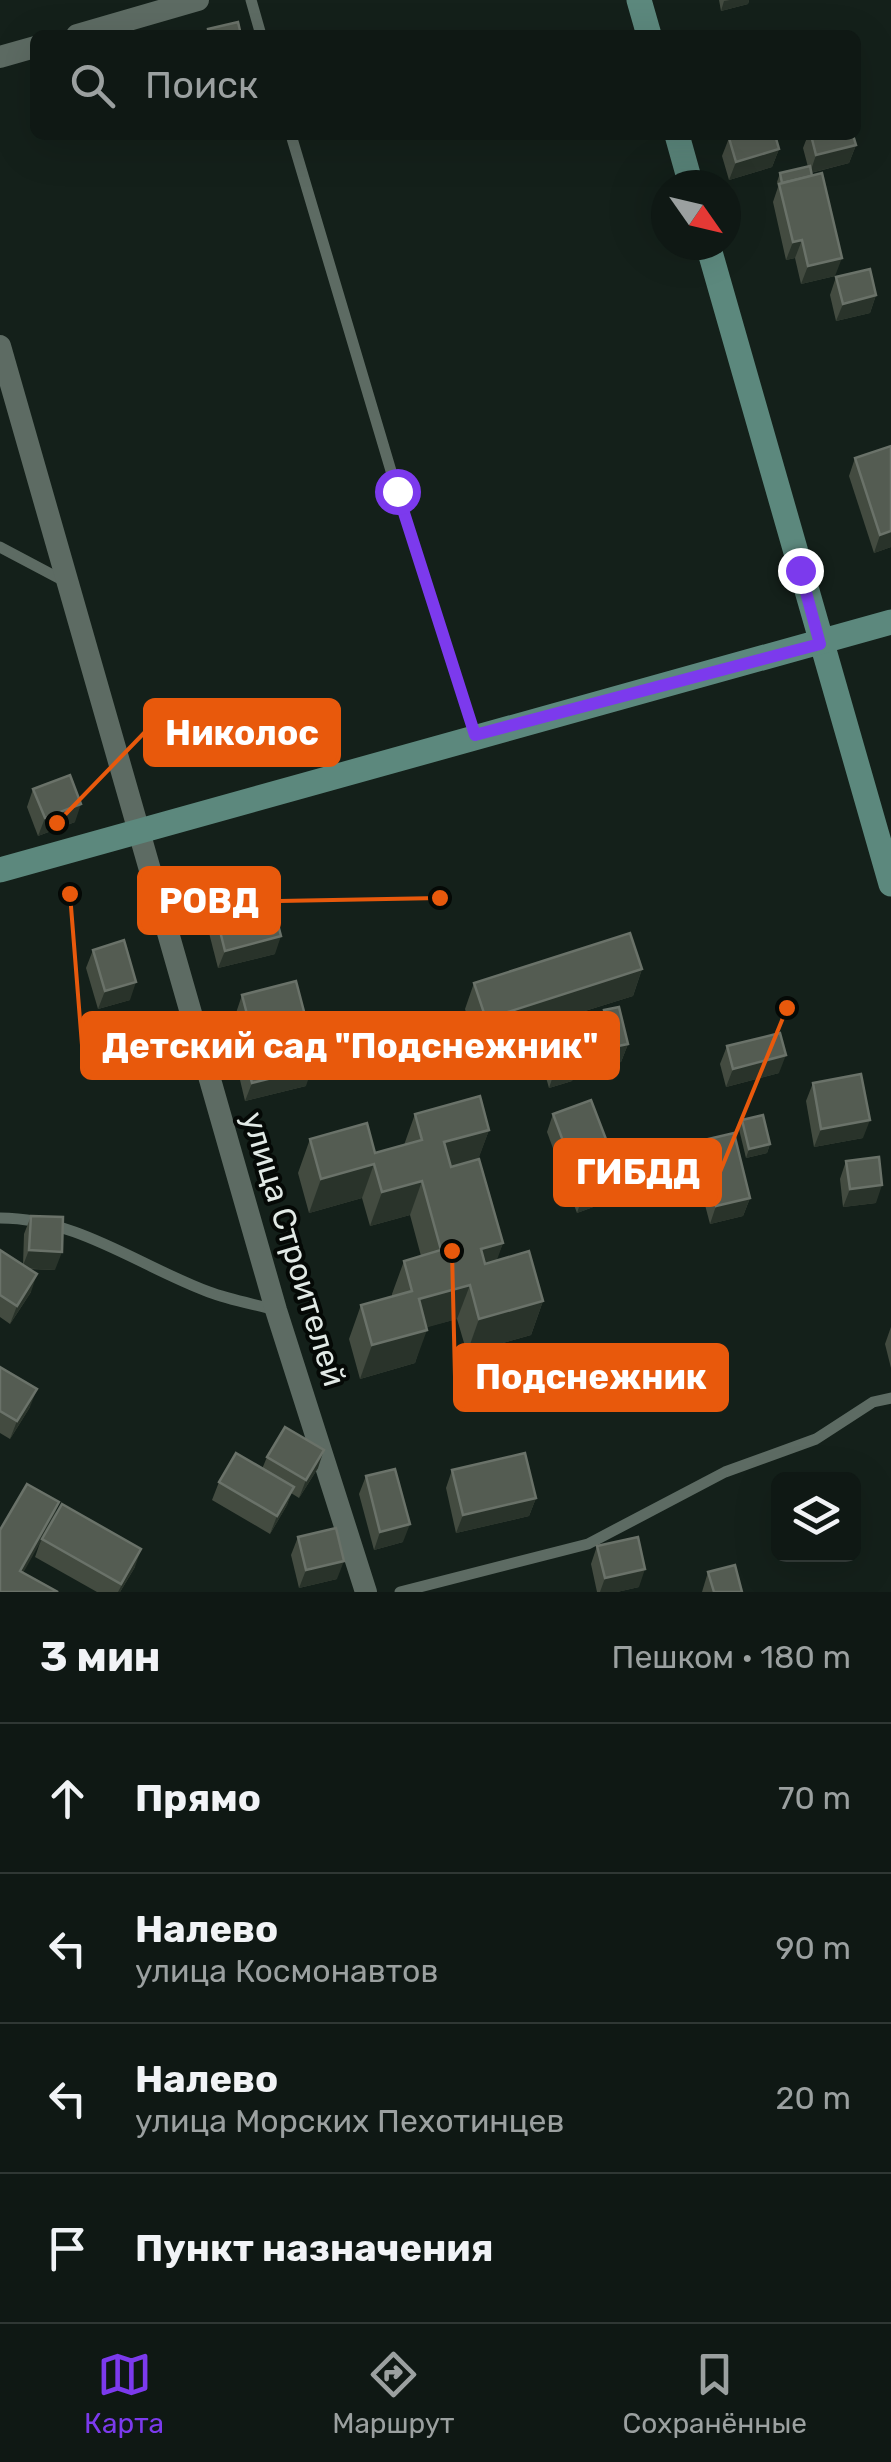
<!DOCTYPE html>
<html lang="ru">
<head>
<meta charset="utf-8">
<style>
	body { margin:0; font-family:Rubik,sans-serif; background:#18211d; color:#f1f3f6 }
	.controls { position:absolute; right:30px; bottom:30px; display:grid; overflow:hidden; border-radius:15px; box-shadow:0 10px 40px #0002 }
	.controls button { width:90px; height:90px; display:grid; place-items:center; padding:0; border:0; border-bottom:2px solid #2f3734; background:#0f1814; color:#f1f3f6; font:50px sans-serif }
	.compass { position:absolute; left:651px; top:170px; width:90px; height:90px; border-radius:50%; background:#0f1814; box-shadow:0 10px 40px #0002; rotate:124deg }
	.stop { position:absolute; width:30px; height:30px; margin:-22px; border:8px solid #7c3aed; border-radius:50%; background:#fff }
	.stop.end { background:#7c3aed; border-color:#fff; box-shadow:0 2px 10px #0008 }
	.list { margin:0; padding:0; list-style:none }
	h2 { display:flex; justify-content:space-between; align-items:center; height:130px; margin:0; padding:0 40px; font-size:42px }
	h2 small { font-size:32px; font-weight:400; color:#9ba0a0 }
	.list li { display:grid; grid-template-columns:65px 1fr auto; gap:30px; align-items:center; box-sizing:border-box; height:150px; padding:0 40px; border-top:2px solid #2f3734 }
	.list b { display:block; font-size:38px; white-space:nowrap }
	.list p { margin:0; font-size:32px; white-space:nowrap; color:#9ba0a0 }
	.list em { font-size:32px; font-style:normal; color:#9ba0a0 }
	.icon { flex:none; width:55px; height:55px; fill:none; stroke:currentColor; stroke-width:2; stroke-linecap:round; stroke-linejoin:round }
	.map { position:relative; flex:none; width:891px; height:1592px; overflow:hidden }
	.search { position:absolute; background:#0f1814; box-shadow:0 10px 40px #0002; left:30px; right:30px; top:30px; height:110px; display:flex; align-items:center; gap:25px; box-sizing:border-box; padding:0 35px; border-radius:15px; color:#9ba0a0; font-size:38px }
	.sheet { height:730px; background:#0f1814 }
	nav { display:flex; justify-content:space-around; align-items:center; box-sizing:border-box; height:140px; border-top:2px solid #2f3734; background:#0f1814; font-size:28px; color:#9ba0a0 }
	nav a { display:grid; justify-items:center; gap:5px }
	nav .on { color:#7c3aed }
	.map>svg:first-child { display:block }
	.lines { fill:none; stroke-linecap:round; stroke-linejoin:round }
	.path { stroke:#68726d; stroke-width:5; stroke-dasharray:8 5; stroke-linecap:butt }
	.lane { stroke:#5d6b63; stroke-width:11 }
	.street { stroke:#5d6b63; stroke-width:22 }
	.secondary { stroke:#5c887d; stroke-width:25 }
	.wall { fill:#434b40 }
	.shaded-wall { fill:#29332a }
	.building { fill:#545c52; stroke:#6a7269; stroke-width:2.5 }
	.route { stroke:#7c3aed; stroke-width:12 }
	.labels { text-anchor:middle; dominant-baseline:central; stroke-width:8; stroke-linejoin:round; paint-order:stroke }
	.street-label { font-size:32px; fill:#e1e9e5; stroke:#050906 }
	.leader { fill:none; stroke:#e8590c; stroke-width:4 }
	.callout-dot { fill:#e8590c; stroke:#050906; stroke-width:4 }
	.callout { fill:#e8590c; stroke:#e8590c; stroke-width:4 }
	.callout-label { font-size:35px; text-anchor:middle; font-weight:bold; fill:#fff }
</style>
</head>
<body>
<div class="map">
<svg width="891" height="1592" viewBox="0 0 891 1592">
	<rect width="100%" height="100%" fill="#14201a"/>
	<g class="lines">
		<polyline class="path" points="403,508 469,717"/>
		<g class="lane">
			<polyline points="251,0 261,35"/>
			<polyline points="291,135 397,491"/>
			<polyline points="0,547 66,582"/>
			<path d="M 0,1218 C 77,1218 139,1266 209,1292 C 230,1300 254,1304 276,1310"/>
			<polyline points="400,1592 588,1544 725,1472 816,1439 873,1402 891,1398"/>
		</g>
		<g class="street">
			<polyline points="77,35 198,0"/>
			<polyline points="0,57 35,47"/>
			<polyline points="0,346 276,1310 366,1592"/>
		</g>
		<g class="secondary">
			<polyline points="639,0 649,35"/>
			<polyline points="677,135 691,185"/>
			<polyline points="708,245 891,884"/>
			<polyline points="0,870 891,622"/>
		</g>
	</g>
	<g class="wall">
		<polygon points="719,0 749,0 748,4 721,11"/>
		<polygon points="808,135 853,135 856,145 849,163 811,173 835,276 801,284 795,258 786,260 773,202 778,187 777,182 780,173 808,167 803,148"/>
		<polygon points="729,138 779,149 772,167 729,180 722,156"/>
		<polygon points="836,277 876,295 870,313 836,321 830,295"/>
		<polygon points="891,446 891,547 874,553 849,476 855,458"/>
		<polygon points="33,789 75,822 38,836 27,807"/>
		<polygon points="214,907 275,954 218,968 207,925"/>
		<polygon points="93,950 130,1000 98,1009 86,968"/>
		<polygon points="642,969 633,996 476,1045 465,1009 474,983"/>
		<polygon points="242,995 304,1033 306,1086 245,1101 236,1063 242,1045 244,1045 236,1013"/>
		<polygon points="604,1010 628,1044 621,1062 606,1065 598,1028"/>
		<polygon points="727,1046 779,1073 726,1087 720,1064"/>
		<polygon points="552,1056 579,1063 572,1081 549,1088 545,1074"/>
		<polygon points="813,1083 863,1138 814,1147 806,1101"/>
		<polygon points="415,1114 489,1130 478,1159 503,1243 496,1260 543,1301 531,1335 467,1353 457,1319 426,1327 415,1363 360,1379 349,1339 361,1305 392,1297 392,1294 404,1261 421,1256 410,1215 370,1226 362,1198 309,1213 298,1173 310,1139 375,1153 404,1145"/>
		<polygon points="553,1114 622,1181 615,1199 577,1213 547,1132"/>
		<polygon points="742,1120 770,1144 767,1153 746,1158 739,1129"/>
		<polygon points="700,1141 750,1198 743,1216 710,1224 693,1159"/>
		<polygon points="846,1161 876,1203 843,1207 840,1179"/>
		<polygon points="31,1216 55,1270 28,1269 31,1292 10,1324 0,1317 0,1250 23,1265 24,1234"/>
		<polygon points="891,1327 891,1368 885,1344"/>
		<polygon points="0,1367 30,1407 10,1439 0,1433"/>
		<polygon points="267,1457 318,1468 299,1498 291,1493 287,1505 270,1534 212,1500 219,1482 262,1469"/>
		<polygon points="452,1470 536,1498 529,1516 456,1533 446,1488"/>
		<polygon points="366,1476 403,1542 374,1550 359,1494"/>
		<polygon points="53,1519 135,1567 120,1592 97,1592 35,1557 41,1540 23,1572 0,1592"/>
		<polygon points="298,1537 337,1579 299,1588 291,1555"/>
		<polygon points="597,1546 639,1587 617,1592 597,1592 591,1564"/>
		<polygon points="708,1572 742,1592 702,1592"/>
	</g>
	<g class="shaded-wall">
		<polygon points="730,0 749,0 748,4 721,11 724,1"/>
		<polygon points="856,145 849,163 810,173 816,155"/>
		<polygon points="779,149 772,167 729,180 736,162"/>
		<polygon points="802,240 795,258 786,260 793,242"/>
		<polygon points="842,258 835,276 801,284 808,266"/>
		<polygon points="876,295 870,313 836,321 843,304"/>
		<polygon points="891,531 891,547 874,553 880,535"/>
		<polygon points="81,804 75,822 38,836 45,818"/>
		<polygon points="281,936 275,954 218,968 225,951"/>
		<polygon points="642,969 633,996 476,1045 486,1019"/>
		<polygon points="136,982 130,1000 98,1009 105,991"/>
		<polygon points="307,1023 301,1041 247,1055 253,1037"/>
		<polygon points="628,1044 621,1062 606,1065 613,1047"/>
		<polygon points="786,1055 779,1073 726,1087 733,1069"/>
		<polygon points="579,1063 572,1081 549,1088 555,1070"/>
		<polygon points="312,1068 306,1086 245,1101 252,1083"/>
		<polygon points="870,1120 863,1138 814,1147 821,1129"/>
		<polygon points="489,1130 477,1163 432,1176 444,1142"/>
		<polygon points="770,1144 767,1153 746,1158 749,1149"/>
		<polygon points="374,1164 362,1198 309,1213 321,1179"/>
		<polygon points="422,1181 410,1215 370,1226 382,1192"/>
		<polygon points="622,1181 615,1199 577,1213 583,1195"/>
		<polygon points="882,1185 876,1203 843,1207 850,1189"/>
		<polygon points="750,1198 743,1216 710,1224 716,1206"/>
		<polygon points="503,1243 491,1277 481,1249"/>
		<polygon points="29,1250 62,1252 55,1270 22,1268"/>
		<polygon points="37,1274 31,1292 10,1324 17,1306"/>
		<polygon points="470,1285 457,1319 407,1333 419,1299"/>
		<polygon points="543,1301 531,1335 467,1353 479,1319"/>
		<polygon points="427,1330 415,1363 360,1379 372,1345"/>
		<polygon points="37,1389 30,1407 10,1439 17,1421"/>
		<polygon points="324,1450 318,1468 299,1498 306,1480"/>
		<polygon points="294,1487 287,1505 270,1534 277,1516"/>
		<polygon points="536,1498 529,1516 456,1533 463,1515"/>
		<polygon points="59,1502 53,1520 14,1589 20,1571"/>
		<polygon points="410,1524 403,1542 374,1550 380,1532"/>
		<polygon points="141,1549 135,1567 120,1592 118,1592"/>
		<polygon points="344,1561 337,1579 299,1588 306,1570"/>
		<polygon points="645,1569 639,1587 617,1592 600,1592 605,1578"/>
	</g>
	<g class="building">
		<polygon points="238,22 241,35 209,35 208,29"/>
		<polygon points="739,135 775,135 779,149 736,162 729,138"/>
		<polygon points="811,135 853,135 856,145 816,155"/>
		<polygon points="810,166 812,176 782,183 780,173"/>
		<polygon points="822,173 842,258 808,266 802,240 793,242 779,184"/>
		<polygon points="870,269 876,295 843,304 836,277"/>
		<polygon points="891,446 891,531 880,535 855,458"/>
		<polygon points="70,775 81,804 45,818 33,789"/>
		<polygon points="270,893 281,936 225,951 214,907"/>
		<polygon points="630,933 642,969 486,1019 474,983"/>
		<polygon points="124,940 136,982 105,991 93,950"/>
		<polygon points="296,981 307,1023 253,1037 242,995"/>
		<polygon points="619,1007 628,1044 613,1047 604,1010"/>
		<polygon points="303,1030 312,1068 252,1083 242,1045"/>
		<polygon points="780,1033 786,1055 733,1069 727,1046"/>
		<polygon points="861,1074 870,1120 821,1129 813,1083"/>
		<polygon points="480,1096 489,1130 444,1142 451,1167 479,1159 503,1243 481,1249 485,1264 529,1251 543,1301 479,1319 470,1285 419,1299 427,1330 372,1345 361,1305 412,1291 404,1261 441,1250 422,1181 382,1192 374,1164 321,1179 310,1139 367,1123 375,1153 422,1140 415,1114"/>
		<polygon points="591,1100 622,1181 583,1195 553,1114"/>
		<polygon points="763,1115 770,1144 749,1149 742,1120"/>
		<polygon points="734,1133 750,1198 716,1206 700,1141"/>
		<polygon points="879,1157 882,1185 850,1189 846,1161"/>
		<polygon points="31,1216 63,1217 62,1252 29,1250"/>
		<polygon points="0,1250 37,1274 17,1306 0,1295"/>
		<polygon points="0,1367 37,1389 17,1421 0,1411"/>
		<polygon points="285,1427 324,1450 306,1480 267,1457"/>
		<polygon points="236,1453 294,1487 277,1516 219,1482"/>
		<polygon points="525,1453 536,1498 463,1515 452,1470"/>
		<polygon points="395,1469 410,1524 380,1532 366,1476"/>
		<polygon points="27,1484 59,1502 20,1571 58,1592 0,1592 0,1530"/>
		<polygon points="62,1504 141,1549 121,1584 42,1539"/>
		<polygon points="336,1528 344,1561 306,1570 298,1537"/>
		<polygon points="638,1537 645,1569 605,1578 597,1546"/>
		<polygon points="735,1565 742,1592 714,1592 708,1572"/>
	</g>
	<g class="lines">
		<polyline class="route" points="397,491 475,735 820,644 800,570"/>
	</g>
	<g class="labels">
		<g class="street-label">
			<text transform="translate(294 1249) rotate(73)">улица Строителей</text>
		</g>
	</g>
	<path class="leader" d="M57 823L145 732M440 898L279 901M70 894L82 1045M787 1008L720 1172M452 1251L455 1377"/>
	<g class="callout-dot">
		<circle cx="57" cy="823" r="10"/>
		<circle cx="440" cy="898" r="10"/>
		<circle cx="70" cy="894" r="10"/>
		<circle cx="787" cy="1008" r="10"/>
		<circle cx="452" cy="1251" r="10"/>
	</g>
	<g class="callout">
		<rect x="145" y="700" width="194" height="65" rx="10"/>
		<rect x="139" y="868" width="140" height="65" rx="10"/>
		<rect x="82" y="1013" width="536" height="65" rx="10"/>
		<rect x="555" y="1140" width="165" height="65" rx="10"/>
		<rect x="455" y="1345" width="272" height="65" rx="10"/>
	</g>
	<g class="callout-label">
		<text x="242" y="745">Николос</text>
		<text x="209" y="913">РОВД</text>
		<text x="350" y="1058">Детский сад "Подснежник"</text>
		<text x="638" y="1184">ГИБДД</text>
		<text x="591" y="1389">Подснежник</text>
	</g>
</svg>
<div class="controls">
<button><svg class="icon" aria-label="layers" viewBox="0 0 24 24"><path d="M12 4l9 5-9 5-9-5zM3 14l9 5 9-5"/></svg></button>
</div>
<svg class="compass" viewBox="-18 -18 36 36"><path d="M0-13l5 13h-10z" fill="#e53935"/><path d="M0 13l5-13h-10z" fill="#9ba0a0"/></svg>
<div class="stop" style="left:397px;top:491px"></div>
<div class="stop end" style="left:800px;top:570px"></div>
<div class="search"><svg class="icon" aria-label="search" viewBox="0 0 24 24"><circle cx="10" cy="10" r="6"/><path d="M15 15l6 6"/></svg>Поиск</div>
</div>
<section class="sheet">
<h2>3 мин<small>Пешком · 180 m</small></h2>
<ul class="list">
<li><svg class="icon" aria-label="ahead" viewBox="0 0 24 24"><path d="M12 20V5M6 11l6-6 6 6"/></svg><div><b>Прямо</b></div><em>70 m</em></li>
<li><svg class="icon" aria-label="left" viewBox="0 0 24 24"><path d="M17 20v-9H6M10 6l-5 5 5 5"/></svg><div><b>Налево</b><p>улица Космонавтов</p></div><em>90 m</em></li>
<li><svg class="icon" aria-label="left" viewBox="0 0 24 24"><path d="M17 20v-9H6M10 6l-5 5 5 5"/></svg><div><b>Налево</b><p>улица Морских Пехотинцев</p></div><em>20 m</em></li>
<li><svg class="icon" aria-label="arrive" viewBox="0 0 24 24"><path d="M6 21V4h12l-3 4 3 4H6"/></svg><div><b>Пункт назначения</b></div></li>
</ul>
</section>
<nav>
<a class="on"><svg class="icon" aria-label="map" viewBox="0 0 24 24"><path d="M3 6l6-2 6 2 6-2v14l-6 2-6-2-6 2zM9 4v14M15 6v14"/></svg>Карта</a>
<a><svg class="icon" aria-label="directions" viewBox="0 0 24 24"><path d="M12 3l9 9-9 9-9-9zM9 14v-3h6M13 9l2 2-2 2"/></svg>Маршрут</a>
<a><svg class="icon" aria-label="saved" viewBox="0 0 24 24"><path d="M7 4h10v16l-5-4-5 4z"/></svg>Сохранённые</a>
</nav>
</body>
</html>
